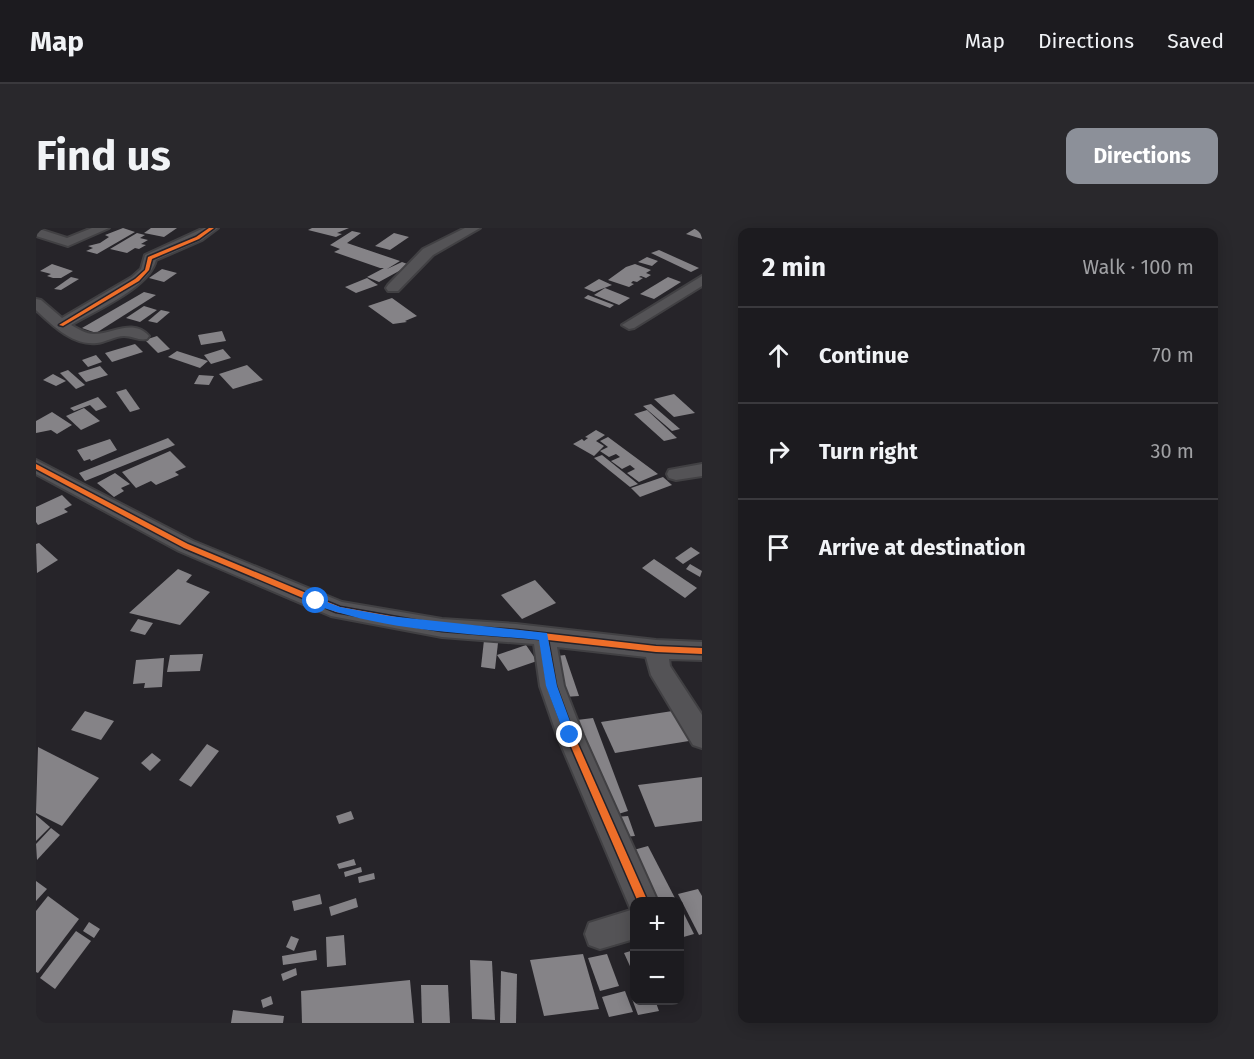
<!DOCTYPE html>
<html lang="en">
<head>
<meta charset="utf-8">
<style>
	body { margin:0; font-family:"Fira Sans",sans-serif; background:#29282c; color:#f1f3f6 }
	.controls { position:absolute; right:18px; bottom:18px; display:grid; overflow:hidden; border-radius:12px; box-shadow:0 3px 15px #0003 }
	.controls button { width:54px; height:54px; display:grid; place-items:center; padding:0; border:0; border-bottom:2px solid #3a393d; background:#1c1b1f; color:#f1f3f6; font:30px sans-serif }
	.stop { position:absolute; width:18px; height:18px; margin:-14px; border:4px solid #1a73e8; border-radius:50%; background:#fff }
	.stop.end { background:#1a73e8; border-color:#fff; box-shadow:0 2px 6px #0008 }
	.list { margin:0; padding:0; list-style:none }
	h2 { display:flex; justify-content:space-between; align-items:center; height:78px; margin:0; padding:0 24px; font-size:26px }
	h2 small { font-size:20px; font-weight:400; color:#a0a1a4 }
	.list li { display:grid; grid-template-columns:39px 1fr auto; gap:18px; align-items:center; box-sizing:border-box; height:96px; padding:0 24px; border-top:2px solid #3a393d }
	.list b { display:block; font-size:22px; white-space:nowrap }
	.list em { font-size:20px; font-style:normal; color:#a0a1a4 }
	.icon { flex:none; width:33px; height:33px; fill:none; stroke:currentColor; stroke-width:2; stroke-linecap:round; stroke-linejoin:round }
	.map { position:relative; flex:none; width:666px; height:795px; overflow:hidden; border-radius:12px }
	header { display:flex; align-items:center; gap:36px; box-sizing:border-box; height:84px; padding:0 30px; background:#1c1b1f; border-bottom:2px solid #3a393d }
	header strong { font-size:28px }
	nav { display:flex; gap:33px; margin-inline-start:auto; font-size:21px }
	.intro { display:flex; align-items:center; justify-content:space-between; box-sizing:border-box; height:144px; padding:0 36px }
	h1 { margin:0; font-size:42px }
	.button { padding:15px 27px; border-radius:12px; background:#8c9099; color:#fff; font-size:21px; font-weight:700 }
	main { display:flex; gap:36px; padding:0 36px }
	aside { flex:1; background:#1c1b1f; border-radius:12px; box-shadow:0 3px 15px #0003 }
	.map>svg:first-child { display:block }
	.building { fill:#858387 }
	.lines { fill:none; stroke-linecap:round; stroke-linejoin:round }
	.street-casing { stroke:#414043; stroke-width:4 }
	.street { fill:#545356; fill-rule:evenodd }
	.cycleway-casing { stroke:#25232a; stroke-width:3 }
	.cycleway { fill:#ee6e29; fill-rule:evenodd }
	.route { fill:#1a73e8 }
</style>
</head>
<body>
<header>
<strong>Map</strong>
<nav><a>Map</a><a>Directions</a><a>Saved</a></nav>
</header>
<div class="intro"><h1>Find us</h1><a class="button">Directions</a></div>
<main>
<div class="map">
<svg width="666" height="795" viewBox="0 0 666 795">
	<rect width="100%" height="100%" fill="#262429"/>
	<g class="building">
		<polygon points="87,0 99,4 61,26 50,23 57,20 52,18 64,15 73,9 69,7"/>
		<polygon points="115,0 141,0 128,9 108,5"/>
		<polygon points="276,0 313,0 301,5 306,6 300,9 272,2"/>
		<polygon points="660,0 666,0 666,11 650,6"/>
		<polygon points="316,3 325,5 311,15 364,33 351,41 366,34 374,37 343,54 331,49 348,40 344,40 298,24 304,21 294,17"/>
		<polygon points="101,5 109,7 104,10 112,12 105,16 110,17 103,21 99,20 91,25 74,21"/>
		<polygon points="358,5 373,9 354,22 339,18"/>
		<polygon points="623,22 663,40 655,44 615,25"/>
		<polygon points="611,29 622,33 616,38 602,34"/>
		<polygon points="16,36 37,43 25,50 17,50 11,48 15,46 4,43"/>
		<polygon points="599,36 615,42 610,45 615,47 610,50 605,48 603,49 607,50 601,54 597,53 595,55 598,56 593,59 572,52 590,39"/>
		<polygon points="126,41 141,45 128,54 113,50"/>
		<polygon points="35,49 43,51 25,62 18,61"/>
		<polygon points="632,49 645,54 618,71 604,66"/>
		<polygon points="331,50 342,57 320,65 309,59"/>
		<polygon points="563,51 576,57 558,64 548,60"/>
		<polygon points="569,60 594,70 583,77 558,67"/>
		<polygon points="108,64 120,67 60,105 46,100"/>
		<polygon points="552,67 578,77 574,80 548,70"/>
		<polygon points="356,70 381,88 369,93 371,94 357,96 332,78"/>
		<polygon points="108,78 121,82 104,94 90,90"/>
		<polygon points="125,82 134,84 121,95 112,93"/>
		<polygon points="186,103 190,113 165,117 162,107"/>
		<polygon points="121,108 134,121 122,125 109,112"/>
		<polygon points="99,116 107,124 76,134 69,125"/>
		<polygon points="187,121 195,130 175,136 168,127"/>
		<polygon points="141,123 172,133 164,140 132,129"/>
		<polygon points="60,127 66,134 52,139 46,132"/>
		<polygon points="211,137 227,152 197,161 183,146"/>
		<polygon points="64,138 72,147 50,154 42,145"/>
		<polygon points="32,142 49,157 40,161 24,145"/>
		<polygon points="17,146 30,153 20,158 7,152"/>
		<polygon points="163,147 178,148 173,157 158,156"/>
		<polygon points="90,161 104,181 94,184 80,164"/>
		<polygon points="638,166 659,185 638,189 618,171"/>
		<polygon points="62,169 71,179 60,183 54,177 38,183 34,180"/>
		<polygon points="615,176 644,201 636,203 607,178"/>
		<polygon points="48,180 64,193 45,202 30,188"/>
		<polygon points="611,182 641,210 628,213 598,186"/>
		<polygon points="16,184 36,197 21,206 15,202 0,205 0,193"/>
		<polygon points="560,202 569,207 560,213 568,218 558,228 537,216 546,211 548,213 552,210 549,209"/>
		<polygon points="572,209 622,246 603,254 591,245 599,241 594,237 586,241 575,233 584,229 580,226 573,229 564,223 572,219 564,213"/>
		<polygon points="132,210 139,217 49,253 43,245"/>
		<polygon points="74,211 81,222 55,233 54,231 48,233 41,222"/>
		<polygon points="134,223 150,239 139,244 143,247 120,257 115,253 100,260 86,244"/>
		<polygon points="566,227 602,256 594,259 558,230"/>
		<polygon points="79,245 94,256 85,260 88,263 78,269 61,255"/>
		<polygon points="627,249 636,257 604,269 595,260"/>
		<polygon points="26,267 36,277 28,281 32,284 2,297 0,294 0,279"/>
		<polygon points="3,315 22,332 1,345 0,316"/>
		<polygon points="655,319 664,325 647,336 639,330"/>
		<polygon points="618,331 661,360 649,370 606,340"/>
		<polygon points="654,336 666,343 664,349 650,341"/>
		<polygon points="142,341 156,347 150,354 174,364 144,397 93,385"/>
		<polygon points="499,352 520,375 486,391 465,367"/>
		<polygon points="102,391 117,395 109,407 94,403"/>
		<polygon points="448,412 462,415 459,441 445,439"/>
		<polygon points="490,417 501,433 472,443 461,427"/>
		<polygon points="167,426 164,443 131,444 134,427"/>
		<polygon points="529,427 543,468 528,469 513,429"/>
		<polygon points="128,430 126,459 108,460 109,455 97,456 100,432"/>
		<polygon points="643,482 659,512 579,525 565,494"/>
		<polygon points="49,483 78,493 65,512 35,502"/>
		<polygon points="557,490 592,583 579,587 541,492"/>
		<polygon points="171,516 183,523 155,559 143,552"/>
		<polygon points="2,519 63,550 26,598 0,585"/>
		<polygon points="116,525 125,532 114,543 105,535"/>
		<polygon points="666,549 666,593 619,599 602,557"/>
		<polygon points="315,583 318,591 303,596 300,588"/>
		<polygon points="0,587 14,599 0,613"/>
		<polygon points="592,588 599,608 587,609 580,589"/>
		<polygon points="15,600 24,607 1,632 0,616"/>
		<polygon points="612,618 641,674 620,674 594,623"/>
		<polygon points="318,631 320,637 303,641 301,636"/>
		<polygon points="325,639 326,644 309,649 308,644"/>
		<polygon points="338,645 339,651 323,655 322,649"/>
		<polygon points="0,653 11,661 0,673"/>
		<polygon points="662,661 666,668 666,706 663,707 642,666"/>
		<polygon points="284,666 286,676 258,683 256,673"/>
		<polygon points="12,668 43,691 2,745 0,744 0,683"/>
		<polygon points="320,670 322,679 295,688 293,679"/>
		<polygon points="644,678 658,706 644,710"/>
		<polygon points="53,694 64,701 58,710 47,703"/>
		<polygon points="40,703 55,713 19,761 4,750"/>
		<polygon points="308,707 310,737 291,739 290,709"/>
		<polygon points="255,708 263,711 258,723 250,719"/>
		<polygon points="280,722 281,732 247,737 246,728"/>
		<polygon points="598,722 598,747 588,725"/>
		<polygon points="547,726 563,781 508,788 494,732"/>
		<polygon points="571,726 583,758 564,763 552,730"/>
		<polygon points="434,732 456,733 459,792 436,791"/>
		<polygon points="260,740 261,747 247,753 245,746"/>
		<polygon points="465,743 481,746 480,795 464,795"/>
		<polygon points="374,752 378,795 266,795 265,763"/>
		<polygon points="385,757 412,757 414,795 386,795"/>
		<polygon points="589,763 597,784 573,789 566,769"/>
		<polygon points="598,767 598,772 619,772 623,783 602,787 595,768"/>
		<polygon points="235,768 237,776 227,780 225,772"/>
		<polygon points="197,782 248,788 247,795 195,795"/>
	</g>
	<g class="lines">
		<defs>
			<g id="street">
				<polygon points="0,0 31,10 56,0 73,0 32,18 0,8"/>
				<path d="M 168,0 L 182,0 L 166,12 L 120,32 C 113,60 60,82 35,97 C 42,101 50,106 58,106 C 77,106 97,90 113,108 L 111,111 C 103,113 97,108 88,108 C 79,108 70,114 61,115 C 37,118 16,97 0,82 L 0,71 L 5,72 L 26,90 L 96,49 L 105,41 L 109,27 Z"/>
				<polygon points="429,0 444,0 397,27 362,63 352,63 350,60 352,57 387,21"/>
				<polygon points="666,48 666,58 598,100 593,101 586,97"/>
				<polygon points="0,232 157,313 306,374 406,391 480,396 620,412 666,414 666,432 633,431 634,438 666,487 666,520 657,517 615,447 610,429 521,419 528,458 547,507 622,674 598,674 598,711 564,721 553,717 549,706 553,695 595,682 521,507 504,458 498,416 406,409 295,388 143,323 0,246"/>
				<polygon points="666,236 666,248 640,252 633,250 631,246 633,242"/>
			</g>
		</defs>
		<use href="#street" class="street-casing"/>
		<use href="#street" class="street"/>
		<defs>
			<g id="cycleway">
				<polygon points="173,0 178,0 163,11 116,31 113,42 103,53 27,98 23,97 99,51 109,42 112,29 160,9"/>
				<polygon points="0,236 152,316 304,379 406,397 480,402 620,418 666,420 666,426 620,424 512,412 520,458 538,507 612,674 602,674 530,507 512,458 505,411 406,403 300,384 148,320 0,241"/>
			</g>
		</defs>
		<use href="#cycleway" class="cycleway-casing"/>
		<use href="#cycleway" class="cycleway"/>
	</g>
	<path class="route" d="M 280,370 L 304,379 L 353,388 L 511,405 L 521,458 L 539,507 L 537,511 L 530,511 L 510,458 L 503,412 C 428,405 348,403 277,376 L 277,371 Z"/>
</svg>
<div class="controls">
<button>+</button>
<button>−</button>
</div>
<div class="stop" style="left:280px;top:373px"></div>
<div class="stop end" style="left:534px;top:507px"></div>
</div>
<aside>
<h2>2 min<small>Walk · 100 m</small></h2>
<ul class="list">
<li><svg class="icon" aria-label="ahead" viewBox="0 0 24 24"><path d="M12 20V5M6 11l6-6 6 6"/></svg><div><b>Continue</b></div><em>70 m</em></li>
<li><svg class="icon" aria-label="right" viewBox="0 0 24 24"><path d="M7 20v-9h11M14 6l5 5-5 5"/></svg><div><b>Turn right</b></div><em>30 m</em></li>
<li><svg class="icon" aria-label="arrive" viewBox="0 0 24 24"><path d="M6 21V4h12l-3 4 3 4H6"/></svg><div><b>Arrive at destination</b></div></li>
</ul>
</aside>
</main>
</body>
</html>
